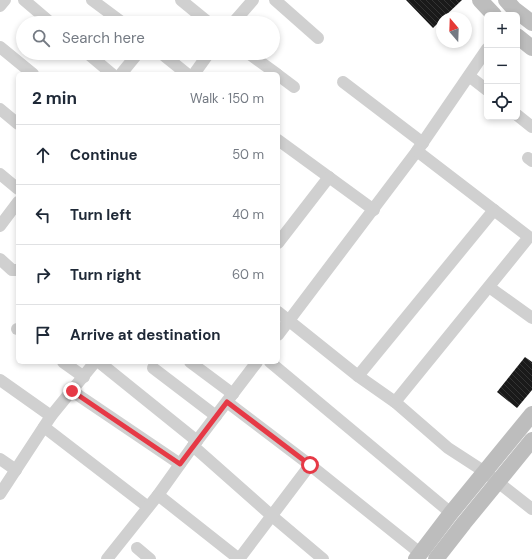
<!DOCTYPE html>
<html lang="en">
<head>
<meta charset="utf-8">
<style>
	body { margin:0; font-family:"DM Sans",sans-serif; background:#f2f2f3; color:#1f2937 }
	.controls { position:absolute; right:12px; top:12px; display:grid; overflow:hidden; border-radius:6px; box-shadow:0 2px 6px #0003 }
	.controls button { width:36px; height:36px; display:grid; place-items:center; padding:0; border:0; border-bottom:1px solid #e0e1e3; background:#fff; color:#1f2937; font:20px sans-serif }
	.compass { position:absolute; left:436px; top:12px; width:36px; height:36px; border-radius:50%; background:#fff; box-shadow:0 2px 6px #0003; rotate:341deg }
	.stop { position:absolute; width:12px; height:12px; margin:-9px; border:3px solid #e63946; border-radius:50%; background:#fff }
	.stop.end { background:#e63946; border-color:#fff; box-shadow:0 1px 4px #0008 }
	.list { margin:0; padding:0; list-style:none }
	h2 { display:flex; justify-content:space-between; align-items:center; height:52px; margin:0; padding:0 16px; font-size:17px }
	h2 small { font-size:13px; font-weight:400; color:#747a83 }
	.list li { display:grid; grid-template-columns:26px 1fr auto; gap:12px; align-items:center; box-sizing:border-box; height:60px; padding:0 16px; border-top:1px solid #e0e1e3 }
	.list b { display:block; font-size:15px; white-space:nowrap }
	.list em { font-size:13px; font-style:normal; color:#747a83 }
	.icon { flex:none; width:22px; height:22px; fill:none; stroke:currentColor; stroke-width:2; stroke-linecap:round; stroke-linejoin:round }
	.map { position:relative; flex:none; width:532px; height:559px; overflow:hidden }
	.search { position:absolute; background:#fff; box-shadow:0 2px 6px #0003; left:16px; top:16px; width:264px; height:44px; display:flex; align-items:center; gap:10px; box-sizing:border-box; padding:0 14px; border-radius:22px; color:#747a83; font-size:15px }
	.panel { position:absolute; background:#fff; box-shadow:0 2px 6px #0003; left:16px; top:72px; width:264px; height:292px; border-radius:6px }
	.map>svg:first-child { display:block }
	.building { fill:url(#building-back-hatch) }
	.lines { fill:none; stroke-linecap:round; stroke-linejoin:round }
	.street { stroke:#d0d0d0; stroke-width:12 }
	.secondary { stroke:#bdbdbd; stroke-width:16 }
	.route { stroke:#e63946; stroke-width:5 }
</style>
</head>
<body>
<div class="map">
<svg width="532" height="559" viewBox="0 0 532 559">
	<defs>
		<pattern id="building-back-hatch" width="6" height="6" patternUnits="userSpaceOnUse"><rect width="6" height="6" fill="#1a1a1a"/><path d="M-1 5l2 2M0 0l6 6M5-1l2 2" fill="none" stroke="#333"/></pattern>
	</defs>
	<rect width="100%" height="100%" fill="#fff"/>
	<g class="building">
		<polygon points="406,0 462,0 443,18 442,18 442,19 433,28"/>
		<polygon points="525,357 532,362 532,390 517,408 497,392"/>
	</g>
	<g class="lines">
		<g class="street">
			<polyline points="24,0 51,23"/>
			<polyline points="92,0 123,23"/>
			<polyline points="181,0 209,23"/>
			<polyline points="275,0 318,38"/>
			<polyline points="0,6 5,0"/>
			<polyline points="233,23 253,0"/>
			<polyline points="0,47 33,74"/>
			<polyline points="87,53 112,74"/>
			<polyline points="161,53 187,74"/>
			<polyline points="248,53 277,74"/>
			<polyline points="121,74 138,53"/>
			<polyline points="194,74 209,53"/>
			<polyline points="278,75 294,87"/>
			<polyline points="469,76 487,90"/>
			<polyline points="343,82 423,143"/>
			<polyline points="0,109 18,124"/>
			<polyline points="517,115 532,127"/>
			<polyline points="278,140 374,210"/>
			<polyline points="528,158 532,161"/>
			<polyline points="0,174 18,189"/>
			<polyline points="0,226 18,202"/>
			<polyline points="278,243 329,177"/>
			<polyline points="0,259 12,270 18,270"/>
			<polyline points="489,287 532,318"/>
			<polyline points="278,312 358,376 395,402 448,448 485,472 532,509"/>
			<polyline points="17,329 18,329"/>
			<polyline points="278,335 417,151 487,49"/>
			<polyline points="63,362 84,377"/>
			<polyline points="99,362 197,441"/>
			<polyline points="190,362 233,394"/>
			<polyline points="270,362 451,513"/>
			<polyline points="153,368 216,416"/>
			<polyline points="358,376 494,210"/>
			<polyline points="0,380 51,416"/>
			<polyline points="72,391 180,464"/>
			<polyline points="227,402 310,465 420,553"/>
			<polyline points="395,402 529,237 417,151"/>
			<polyline points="44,427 148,507"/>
			<polyline points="193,446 272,516 323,559"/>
			<polyline points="0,459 16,470"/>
			<polyline points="0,494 51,416 95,362"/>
			<polyline points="158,495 239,559 310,465"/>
			<polyline points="137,548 150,559"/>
			<polyline points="107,559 158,495 193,446 257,362"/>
		</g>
		<g class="secondary">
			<polyline points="480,0 494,15"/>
			<polyline points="506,0 514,9 532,23"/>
			<polyline points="517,36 532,48"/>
			<polyline points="416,559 451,513 532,414"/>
			<polyline points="436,559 464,523 532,440"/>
		</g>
	</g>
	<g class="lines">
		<polyline class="route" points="72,391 180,464 227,402 310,465"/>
	</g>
</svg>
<div class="controls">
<button>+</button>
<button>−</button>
<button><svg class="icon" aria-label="locate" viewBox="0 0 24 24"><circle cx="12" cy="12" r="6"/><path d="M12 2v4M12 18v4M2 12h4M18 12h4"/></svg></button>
</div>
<svg class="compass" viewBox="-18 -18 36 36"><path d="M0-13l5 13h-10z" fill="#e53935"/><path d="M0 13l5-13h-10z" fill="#747a83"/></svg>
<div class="stop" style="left:310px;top:465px"></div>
<div class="stop end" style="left:72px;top:391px"></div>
<div class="search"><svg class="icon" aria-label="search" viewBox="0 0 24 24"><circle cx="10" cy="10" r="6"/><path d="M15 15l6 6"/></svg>Search here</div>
<section class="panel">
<h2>2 min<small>Walk · 150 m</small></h2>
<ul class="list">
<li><svg class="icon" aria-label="ahead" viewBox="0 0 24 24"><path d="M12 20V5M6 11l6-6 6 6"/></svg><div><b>Continue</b></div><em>50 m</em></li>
<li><svg class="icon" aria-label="left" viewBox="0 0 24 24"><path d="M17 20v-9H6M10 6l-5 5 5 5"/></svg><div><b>Turn left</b></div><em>40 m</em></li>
<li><svg class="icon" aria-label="right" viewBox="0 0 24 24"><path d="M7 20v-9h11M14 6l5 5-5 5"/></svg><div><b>Turn right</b></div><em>60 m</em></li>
<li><svg class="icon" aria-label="arrive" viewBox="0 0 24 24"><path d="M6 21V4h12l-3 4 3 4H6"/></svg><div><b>Arrive at destination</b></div></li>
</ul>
</section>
</div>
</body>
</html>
